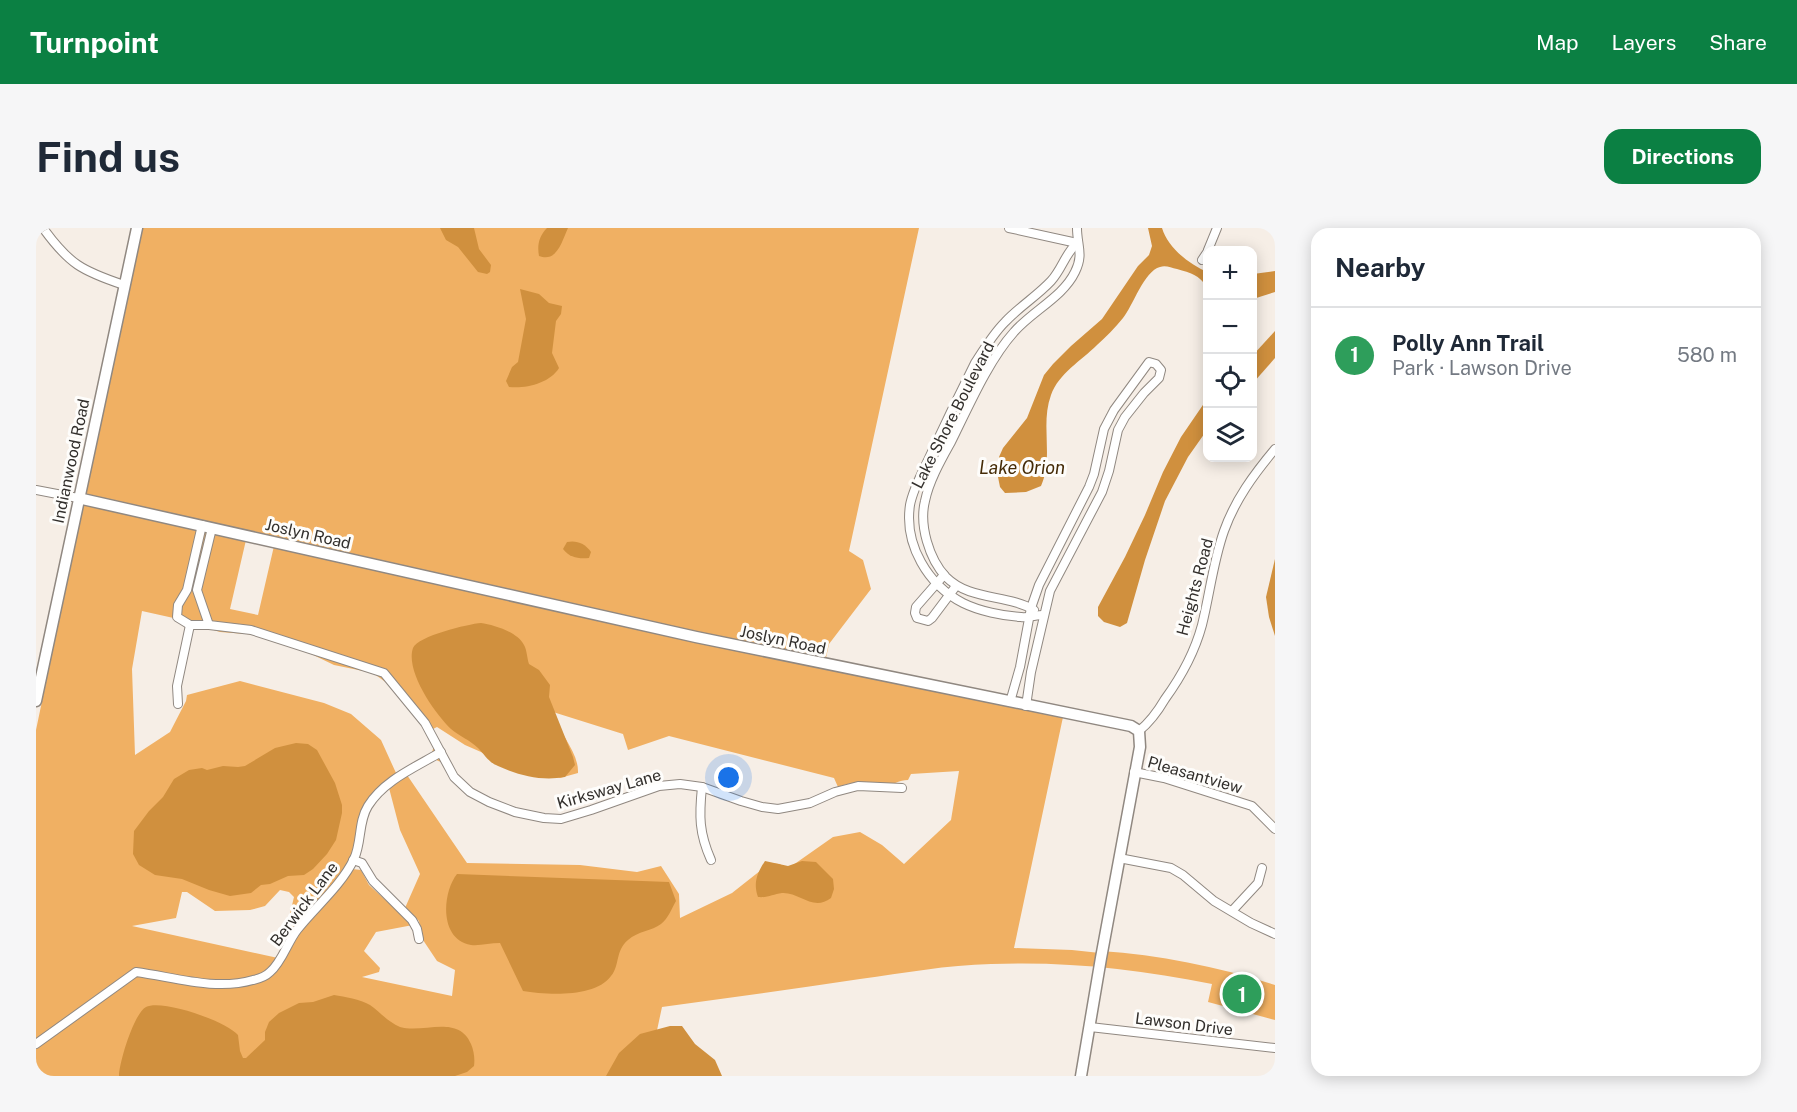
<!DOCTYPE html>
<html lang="en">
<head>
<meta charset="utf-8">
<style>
	body { margin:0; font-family:"Public Sans",sans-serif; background:#f6f6f7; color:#1f2937 }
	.controls { position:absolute; right:18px; top:18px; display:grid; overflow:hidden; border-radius:12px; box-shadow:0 3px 15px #0003 }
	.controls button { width:54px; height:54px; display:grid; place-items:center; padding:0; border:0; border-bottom:2px solid #e0e1e3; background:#fff; color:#1f2937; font:30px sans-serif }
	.you { position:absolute; left:693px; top:550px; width:21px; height:21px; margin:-15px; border:4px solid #fff; border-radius:50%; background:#1a73e8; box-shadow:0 0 0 9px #1a73e833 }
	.badge { display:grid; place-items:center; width:39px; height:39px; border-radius:50%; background:#0b8043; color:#fff; font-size:20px; font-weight:700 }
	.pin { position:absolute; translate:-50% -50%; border:3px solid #fff; box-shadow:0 2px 6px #0006 }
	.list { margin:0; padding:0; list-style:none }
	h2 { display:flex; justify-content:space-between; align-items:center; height:78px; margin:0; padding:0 24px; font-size:26px }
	h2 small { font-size:20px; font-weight:400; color:#747a83 }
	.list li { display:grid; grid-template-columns:39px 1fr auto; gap:18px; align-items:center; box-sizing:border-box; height:96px; padding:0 24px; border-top:2px solid #e0e1e3 }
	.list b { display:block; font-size:22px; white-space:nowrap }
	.list p { margin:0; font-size:20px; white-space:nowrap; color:#747a83 }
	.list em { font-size:20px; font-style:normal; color:#747a83 }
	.icon { flex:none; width:33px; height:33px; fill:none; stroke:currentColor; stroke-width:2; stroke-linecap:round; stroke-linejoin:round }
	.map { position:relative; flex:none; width:1239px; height:848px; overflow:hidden; border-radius:18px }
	header { display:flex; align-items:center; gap:36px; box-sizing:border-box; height:84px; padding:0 30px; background:#0b8043; color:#fff }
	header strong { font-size:28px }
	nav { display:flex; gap:33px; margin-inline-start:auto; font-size:21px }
	.intro { display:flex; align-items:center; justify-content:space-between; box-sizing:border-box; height:144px; padding:0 36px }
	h1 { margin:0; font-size:42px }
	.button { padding:15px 27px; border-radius:18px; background:#0b8043; color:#fff; font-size:21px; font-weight:700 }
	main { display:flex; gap:36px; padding:0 36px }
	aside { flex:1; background:#fff; border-radius:18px; box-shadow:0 3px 15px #0003 }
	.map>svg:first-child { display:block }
	.green { fill:#f0b063; fill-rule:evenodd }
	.water { fill:#d0903e }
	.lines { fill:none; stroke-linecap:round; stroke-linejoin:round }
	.street-casing { stroke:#908881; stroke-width:10 }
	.secondary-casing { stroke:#908881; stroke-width:13 }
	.street { stroke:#fff; stroke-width:8 }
	.secondary { stroke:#fff; stroke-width:10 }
	.labels { text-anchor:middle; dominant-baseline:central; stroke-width:6; stroke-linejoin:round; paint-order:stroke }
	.street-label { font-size:16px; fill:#322f2c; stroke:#fefdfb }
	.water-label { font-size:18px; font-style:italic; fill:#462c08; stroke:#fefdfb }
</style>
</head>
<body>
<header>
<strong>Turnpoint</strong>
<nav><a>Map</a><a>Layers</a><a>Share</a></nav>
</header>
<div class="intro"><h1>Find us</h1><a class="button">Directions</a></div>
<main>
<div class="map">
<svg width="1239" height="848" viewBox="0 0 1239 848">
	<rect width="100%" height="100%" fill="#f6eee6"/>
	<path class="green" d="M 105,0 L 883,0 L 813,323 L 827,332 L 835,361 L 793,416 L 788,439 L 1027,489 L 978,720 L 1036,722 L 1064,725 L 1065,723 C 1124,727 1183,739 1239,757 L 1239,792 L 1172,774 L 1176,756 C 1102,741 1030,733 955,736 C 911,737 868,745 824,751 C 758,761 692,770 626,779 L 617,821 L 671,848 L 0,848 L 0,502 ZM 210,312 L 238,318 L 222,387 L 194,381 ZM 106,383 L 142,391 L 184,404 L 222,407 L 269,423 L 298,437 L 337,445 L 355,458 L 386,496 L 398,517 L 396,525 L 360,545 L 345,512 L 315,486 L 288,475 L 204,453 L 151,467 L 150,473 L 134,504 L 99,527 L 96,441 ZM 517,484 L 587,506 L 592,522 L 633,508 L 798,550 L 802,559 C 825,550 829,558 849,557 C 858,557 863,552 872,552 L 875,546 L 923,543 L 915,592 L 868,636 L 846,617 L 824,604 L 797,609 L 750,642 L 744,636 L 734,635 L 696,665 L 644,690 L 643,666 L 625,638 L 601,644 L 544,637 L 431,635 L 371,547 L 398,531 L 407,535 L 413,532 L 397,501 L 401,499 L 429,517 L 461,531 L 524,550 L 542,545 C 543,524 523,506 517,484 ZM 353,560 L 364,602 L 384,646 L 369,680 L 383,693 L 385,709 L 401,733 L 419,742 L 416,768 L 326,749 L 343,744 L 344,740 L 328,723 L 340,704 L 377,697 L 333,657 L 325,642 L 316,641 L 325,621 L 329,594 L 336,575 ZM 244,662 L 253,664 L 258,669 L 252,694 L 256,701 L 247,714 L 242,730 L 96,698 L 140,690 L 146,664 L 151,664 L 179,683 L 214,682 L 229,678 Z"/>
	<g class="water">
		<polygon points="404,0 438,0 443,21 455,37 454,44 451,46 442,44 422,19 410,12"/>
		<path d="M 511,0 L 532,0 C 526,13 521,35 503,28 C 501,17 503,8 511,0 Z"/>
		<path d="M 1112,0 L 1126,0 C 1132,20 1153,36 1171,44 L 1171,59 C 1163,47 1155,45 1141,41 C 1135,40 1130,37 1124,39 C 1108,43 1097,78 1087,90 C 1079,100 1070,109 1061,117 C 1045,133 1023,145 1015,167 C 1004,197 1018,229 1005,258 L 990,264 L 969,265 L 964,259 L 962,249 L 963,229 L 967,220 L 991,190 L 1008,147 L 1017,136 L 1035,118 L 1066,91 L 1102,38 L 1113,27 L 1116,18 Z"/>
		<polygon points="1239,43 1239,64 1217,71 1217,46"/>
		<path d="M 484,61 L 503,66 L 513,75 L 526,78 L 525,86 L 520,93 L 516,125 L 523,140 C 514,155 490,161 473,159 L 470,153 L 476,139 L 482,134 L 490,91 Z"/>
		<polygon points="1239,103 1239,130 1217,155 1217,127"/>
		<polygon points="1171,171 1171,202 1152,229 1129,273 1109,332 1091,395 1084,399 1068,394 1062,388 1062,379 1089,329 1109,287 1127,244 1145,209"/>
		<path d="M 531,314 C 540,312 549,315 555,324 L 553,330 C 543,331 534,330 527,321 Z"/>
		<polygon points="1239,331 1239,408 1233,389 1230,369"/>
		<path d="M 445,395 C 458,397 482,404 488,417 C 491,422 491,430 493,436 L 503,442 L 514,457 L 513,469 L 537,529 L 539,537 L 529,549 C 506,553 484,548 462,538 C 452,534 449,527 442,520 C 434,512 423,508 415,501 C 399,486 369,443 377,420 C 382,408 432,396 445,395 Z"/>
		<polygon points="260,515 272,516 281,522 299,555 306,577 306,585 300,612 291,626 277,641 268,647 252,648 234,656 225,657 215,665 194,668 173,662 146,651 119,647 103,637 97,626 98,603 113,583 127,569 138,551 153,542 166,540 171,542 187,538 202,539 209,538 239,520"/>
		<path d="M 729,633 L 752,638 L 766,633 L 780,634 L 797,651 L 798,661 L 795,670 C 777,684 764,664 746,665 C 737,666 732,670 722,669 C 717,655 721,645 729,633 Z"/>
		<path d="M 421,646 L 633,654 L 640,673 C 636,680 632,691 625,696 C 616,703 602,703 592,712 C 579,723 584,737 575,748 C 559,770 511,767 487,763 L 464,715 C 454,715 444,718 435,717 C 403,712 406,665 421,646 Z"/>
		<path d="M 298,767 C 309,769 324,771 334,777 C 344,784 352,794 364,799 C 387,806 422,786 435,816 C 438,823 439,831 438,838 L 431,844 L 419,848 L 83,848 C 83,835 98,785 110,779 C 126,771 190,793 202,807 L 204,823 L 207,830 L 210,830 L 229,812 L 229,804 L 233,794 L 243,785 L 263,775 L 277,774 Z"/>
		<polygon points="634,798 646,798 659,816 679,832 686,848 570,848 583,825 604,806"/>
	</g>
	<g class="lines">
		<defs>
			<g id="street">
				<path d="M 7,0 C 33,36 46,43 88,57"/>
				<polyline points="973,0 1041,15"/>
				<polyline points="1172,22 1181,0"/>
				<polyline points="1166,32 1172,23"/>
				<polyline points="0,262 42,270"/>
				<polyline points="166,297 151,362 142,377 141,389 154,397 173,397 161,362 176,300"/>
				<polyline points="908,347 880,379 879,385 881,390 892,393 896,390 920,358"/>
				<path d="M 998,382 C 971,366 934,373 910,349 C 893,331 883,297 889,273 C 893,253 905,232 915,214 C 932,180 952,133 978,104 C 996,83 1027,69 1039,44 C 1048,26 1041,18 1041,0"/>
				<path d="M 1007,387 C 1000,387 992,390 985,389 C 967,388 943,383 927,375 C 892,357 868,317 874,277 C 877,261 886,245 893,230 C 908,198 923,167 939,135 C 948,121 957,106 969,94 C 983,79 1001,68 1015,53 C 1026,41 1029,26 1041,15"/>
				<polyline points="173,397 215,402 348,445 389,495 418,549 434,564 453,574 479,584 508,590 525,591 555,582 623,558 644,556 666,559 705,573 726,579 742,581 774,575 799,564 822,558 866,560"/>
				<polyline points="974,474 984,439 995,380 1003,357 1053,259 1058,246 1068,201 1078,182 1113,134 1120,136 1125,142 1123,150 1108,165 1089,189 1082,202 1073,243 1066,264 1014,363 995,444 990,478"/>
				<polyline points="142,476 141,458 154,397"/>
				<path d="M 1103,503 C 1114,494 1122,483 1129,471 C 1145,449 1159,423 1166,397 C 1174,365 1177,334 1188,303 C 1199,272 1218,246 1239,221"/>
				<polyline points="1098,544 1128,550 1216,578 1239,601"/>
				<path d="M 666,559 C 663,588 663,605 675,632"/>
				<polyline points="1083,630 1135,640 1147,647 1178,673 1215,695 1239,706"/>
				<polyline points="317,632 326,635 337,653 376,692 381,701 383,711"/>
				<polyline points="1196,683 1222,655 1226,640"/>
				<polyline points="1054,799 1239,820"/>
				<path d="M 0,816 L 100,744 C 138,749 179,763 217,752 C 222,751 230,748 234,744 C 246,734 251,715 261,702 C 279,679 305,658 318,631 C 326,614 322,594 332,578 C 348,552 380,539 405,524"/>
			</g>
			<g id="secondary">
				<polyline points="42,270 660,409 1095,498 1103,503 1104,519 1065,730 1045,848"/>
				<polyline points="0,473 101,0"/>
			</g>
		</defs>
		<use href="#street" class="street-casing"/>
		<use href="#secondary" class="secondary-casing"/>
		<use href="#street" class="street"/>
		<use href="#secondary" class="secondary"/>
	</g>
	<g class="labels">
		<g class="street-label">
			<text transform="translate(917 187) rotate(-63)">Lake Shore Boulevard</text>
			<text transform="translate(35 233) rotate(-78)">Indianwood Road</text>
			<text transform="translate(272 306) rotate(13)">Joslyn Road</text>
			<text transform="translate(1159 359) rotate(-75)">Heights Road</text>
			<text transform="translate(747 412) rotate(12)">Joslyn Road</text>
			<text transform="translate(1159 547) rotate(16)">Pleasantview</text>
			<text transform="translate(573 561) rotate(-16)">Kirksway Lane</text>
			<text transform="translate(268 676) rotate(-53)">Berwick Lane</text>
			<text transform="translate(1148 796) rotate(7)">Lawson Drive</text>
		</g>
		<g class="water-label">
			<text x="986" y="239">Lake Orion</text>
		</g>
	</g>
</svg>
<div class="controls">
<button>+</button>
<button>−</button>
<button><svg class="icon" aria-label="locate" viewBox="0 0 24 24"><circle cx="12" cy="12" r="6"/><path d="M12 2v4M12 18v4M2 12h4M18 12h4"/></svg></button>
<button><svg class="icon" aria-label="layers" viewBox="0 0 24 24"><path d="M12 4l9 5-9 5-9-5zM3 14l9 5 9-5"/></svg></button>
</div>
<div class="you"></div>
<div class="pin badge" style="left:1206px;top:766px;background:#2e9e5b">1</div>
</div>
<aside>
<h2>Nearby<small></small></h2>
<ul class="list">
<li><span class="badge" style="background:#2e9e5b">1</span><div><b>Polly Ann Trail</b><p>Park · Lawson Drive</p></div><em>580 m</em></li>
</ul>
</aside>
</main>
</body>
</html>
